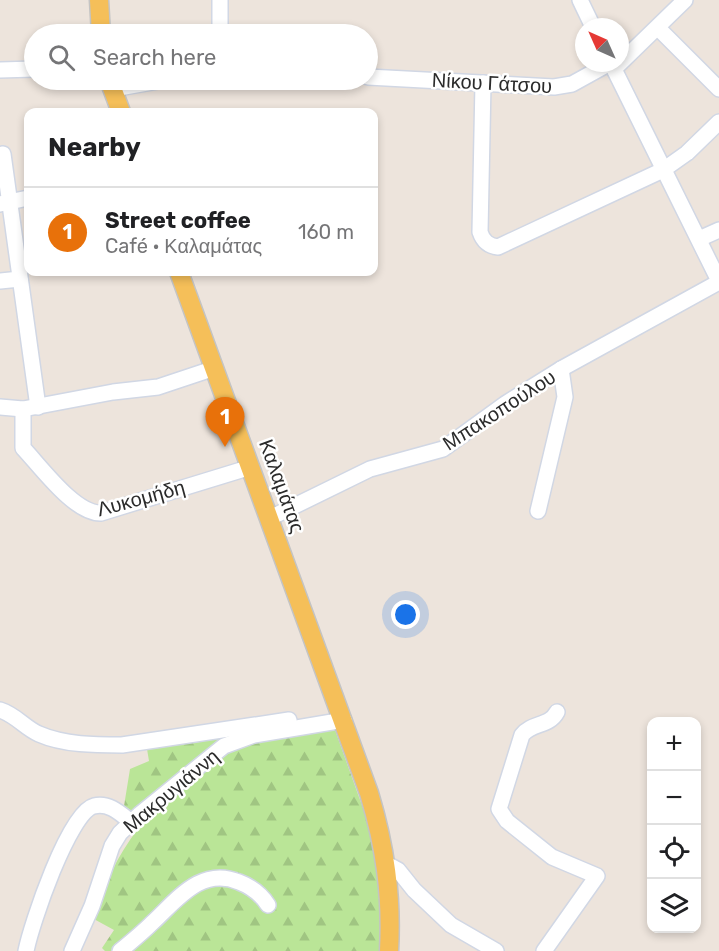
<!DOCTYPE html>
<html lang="en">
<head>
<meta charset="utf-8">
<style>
	body { margin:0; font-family:Rubik,sans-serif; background:#f2f2f2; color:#202124 }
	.controls { position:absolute; right:18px; bottom:18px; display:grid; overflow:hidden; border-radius:12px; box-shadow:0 3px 9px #0003 }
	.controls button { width:54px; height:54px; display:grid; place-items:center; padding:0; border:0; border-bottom:2px solid #e0e0e0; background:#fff; color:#202124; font:30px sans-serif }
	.compass { position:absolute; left:575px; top:18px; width:54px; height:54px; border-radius:50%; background:#fff; box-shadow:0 3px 9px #0003; rotate:315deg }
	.you { position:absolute; left:406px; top:615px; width:21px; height:21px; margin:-15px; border:4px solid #fff; border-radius:50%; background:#1a73e8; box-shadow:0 0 0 9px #1a73e833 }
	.badge { display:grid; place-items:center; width:39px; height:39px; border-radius:50%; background:#1a73e8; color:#fff; font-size:20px; font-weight:700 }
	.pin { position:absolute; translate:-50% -50px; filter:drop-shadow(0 2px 3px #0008) }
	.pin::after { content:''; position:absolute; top:32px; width:21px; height:18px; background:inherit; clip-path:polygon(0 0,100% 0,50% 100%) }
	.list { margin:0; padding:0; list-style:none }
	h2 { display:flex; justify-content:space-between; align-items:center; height:78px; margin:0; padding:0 24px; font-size:26px }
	h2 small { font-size:20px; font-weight:400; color:#757577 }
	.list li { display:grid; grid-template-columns:39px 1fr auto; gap:18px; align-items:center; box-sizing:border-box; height:90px; padding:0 24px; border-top:2px solid #e0e0e0 }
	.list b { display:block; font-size:22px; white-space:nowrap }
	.list p { margin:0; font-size:20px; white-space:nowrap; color:#757577 }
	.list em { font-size:20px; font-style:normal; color:#757577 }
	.icon { flex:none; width:33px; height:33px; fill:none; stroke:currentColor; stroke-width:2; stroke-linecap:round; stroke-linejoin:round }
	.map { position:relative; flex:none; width:719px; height:951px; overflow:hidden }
	.search { position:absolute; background:#fff; box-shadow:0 3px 9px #0003; left:24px; top:24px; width:354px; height:66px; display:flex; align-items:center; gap:15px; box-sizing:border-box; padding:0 21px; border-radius:33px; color:#757577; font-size:22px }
	.panel { position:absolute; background:#fff; box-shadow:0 3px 9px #0003; left:24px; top:108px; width:354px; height:168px; border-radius:12px }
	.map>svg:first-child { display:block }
	.forest { fill:url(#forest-firs) }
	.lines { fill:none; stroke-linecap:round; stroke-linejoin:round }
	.minor-casing { stroke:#d1d7e4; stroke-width:18 }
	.major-casing { stroke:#c4c4c4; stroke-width:21 }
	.minor { stroke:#fff; stroke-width:15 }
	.major { stroke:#f5bf59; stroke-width:18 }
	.labels { text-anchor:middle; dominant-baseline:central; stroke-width:5; stroke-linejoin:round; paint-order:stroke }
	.street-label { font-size:20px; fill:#2b2b2b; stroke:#fff }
</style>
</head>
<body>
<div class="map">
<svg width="719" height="951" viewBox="0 0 719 951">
	<defs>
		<pattern id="forest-firs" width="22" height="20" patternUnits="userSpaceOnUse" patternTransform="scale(1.5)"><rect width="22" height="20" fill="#bae597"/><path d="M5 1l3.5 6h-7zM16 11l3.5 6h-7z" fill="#a0c582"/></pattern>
	</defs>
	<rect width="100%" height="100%" fill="#ede4dc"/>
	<path class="forest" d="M 335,730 L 369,825 L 382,882 L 379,951 L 105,951 L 102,948 L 114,930 L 92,918 C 105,886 116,856 139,828 L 134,812 L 124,806 L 130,769 L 149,761 L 146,743 Z"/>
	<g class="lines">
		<defs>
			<g id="minor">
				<polyline points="580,0 593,27"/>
				<polyline points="658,28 719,89"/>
				<polyline points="220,34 220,0"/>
				<polyline points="611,63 719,281"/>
				<polyline points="614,69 685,0"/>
				<polyline points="0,70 34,69"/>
				<polyline points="368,77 554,87 572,84 610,63"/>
				<path d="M 483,83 L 480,232 C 483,241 488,246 498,247 L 663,170 L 687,153 L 719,122"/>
				<polyline points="113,89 164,80"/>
				<polyline points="3,154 38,407"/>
				<polyline points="0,204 28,198"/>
				<polyline points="699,239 719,230"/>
				<polyline points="0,281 20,279"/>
				<polyline points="0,407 23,409 113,392 158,387 215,368"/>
				<path d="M 23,409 L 23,448 C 41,467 75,514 101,513 L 251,467"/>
				<polyline points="538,511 565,397 561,369"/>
				<polyline points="270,518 370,469 443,449 505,404 561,369 719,282"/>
				<path d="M 0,710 C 16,715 25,728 39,734 C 64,745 96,745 122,745 L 289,720"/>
				<polyline points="387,864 398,870 414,890 451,925 496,951"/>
				<path d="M 26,951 C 31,925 69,812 94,806 C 109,802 121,814 131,822"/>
				<polyline points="72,951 92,906 112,846 120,833 140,814 224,746 254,735 344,720"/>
				<path d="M 120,951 C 131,942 142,933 152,923 C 177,900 201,866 239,882 C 252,887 261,894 268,905"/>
				<path d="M 544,951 L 597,876 L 552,857 L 507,821 L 499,809 L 522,735 C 532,722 549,727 557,712"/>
			</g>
			<g id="major">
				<polyline points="99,0 101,34"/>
				<polyline points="109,80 121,112"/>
				<path d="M 179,272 L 369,793 C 385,846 392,895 389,951"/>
			</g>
		</defs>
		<use href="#minor" class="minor-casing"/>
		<use href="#major" class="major-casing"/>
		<use href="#minor" class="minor"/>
		<use href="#major" class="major"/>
	</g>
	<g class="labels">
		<g class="street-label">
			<text transform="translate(492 83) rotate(3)">Νίκου Γάτσου</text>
			<text transform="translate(499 410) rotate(-33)">Μπακοπούλου</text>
			<text transform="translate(282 486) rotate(70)">Καλαμάτας</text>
			<text transform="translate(141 498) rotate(-15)">Λυκομήδη</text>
			<text transform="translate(171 791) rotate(-40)">Μακρυγιάννη</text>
		</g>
	</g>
</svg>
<div class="controls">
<button>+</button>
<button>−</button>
<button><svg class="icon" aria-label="locate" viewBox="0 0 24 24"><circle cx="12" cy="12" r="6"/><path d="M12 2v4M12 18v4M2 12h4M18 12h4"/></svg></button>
<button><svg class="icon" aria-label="layers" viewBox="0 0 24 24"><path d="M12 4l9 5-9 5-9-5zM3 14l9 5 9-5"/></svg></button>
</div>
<svg class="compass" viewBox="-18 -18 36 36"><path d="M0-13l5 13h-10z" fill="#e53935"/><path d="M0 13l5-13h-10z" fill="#757577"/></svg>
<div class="you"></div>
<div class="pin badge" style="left:225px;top:447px;background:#e8710a">1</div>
<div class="search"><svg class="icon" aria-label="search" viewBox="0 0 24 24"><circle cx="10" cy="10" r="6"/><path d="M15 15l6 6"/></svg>Search here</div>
<section class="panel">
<h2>Nearby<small></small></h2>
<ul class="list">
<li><span class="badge" style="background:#e8710a">1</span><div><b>Street coffee</b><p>Café · Καλαμάτας</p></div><em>160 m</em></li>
</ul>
</section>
</div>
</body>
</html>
